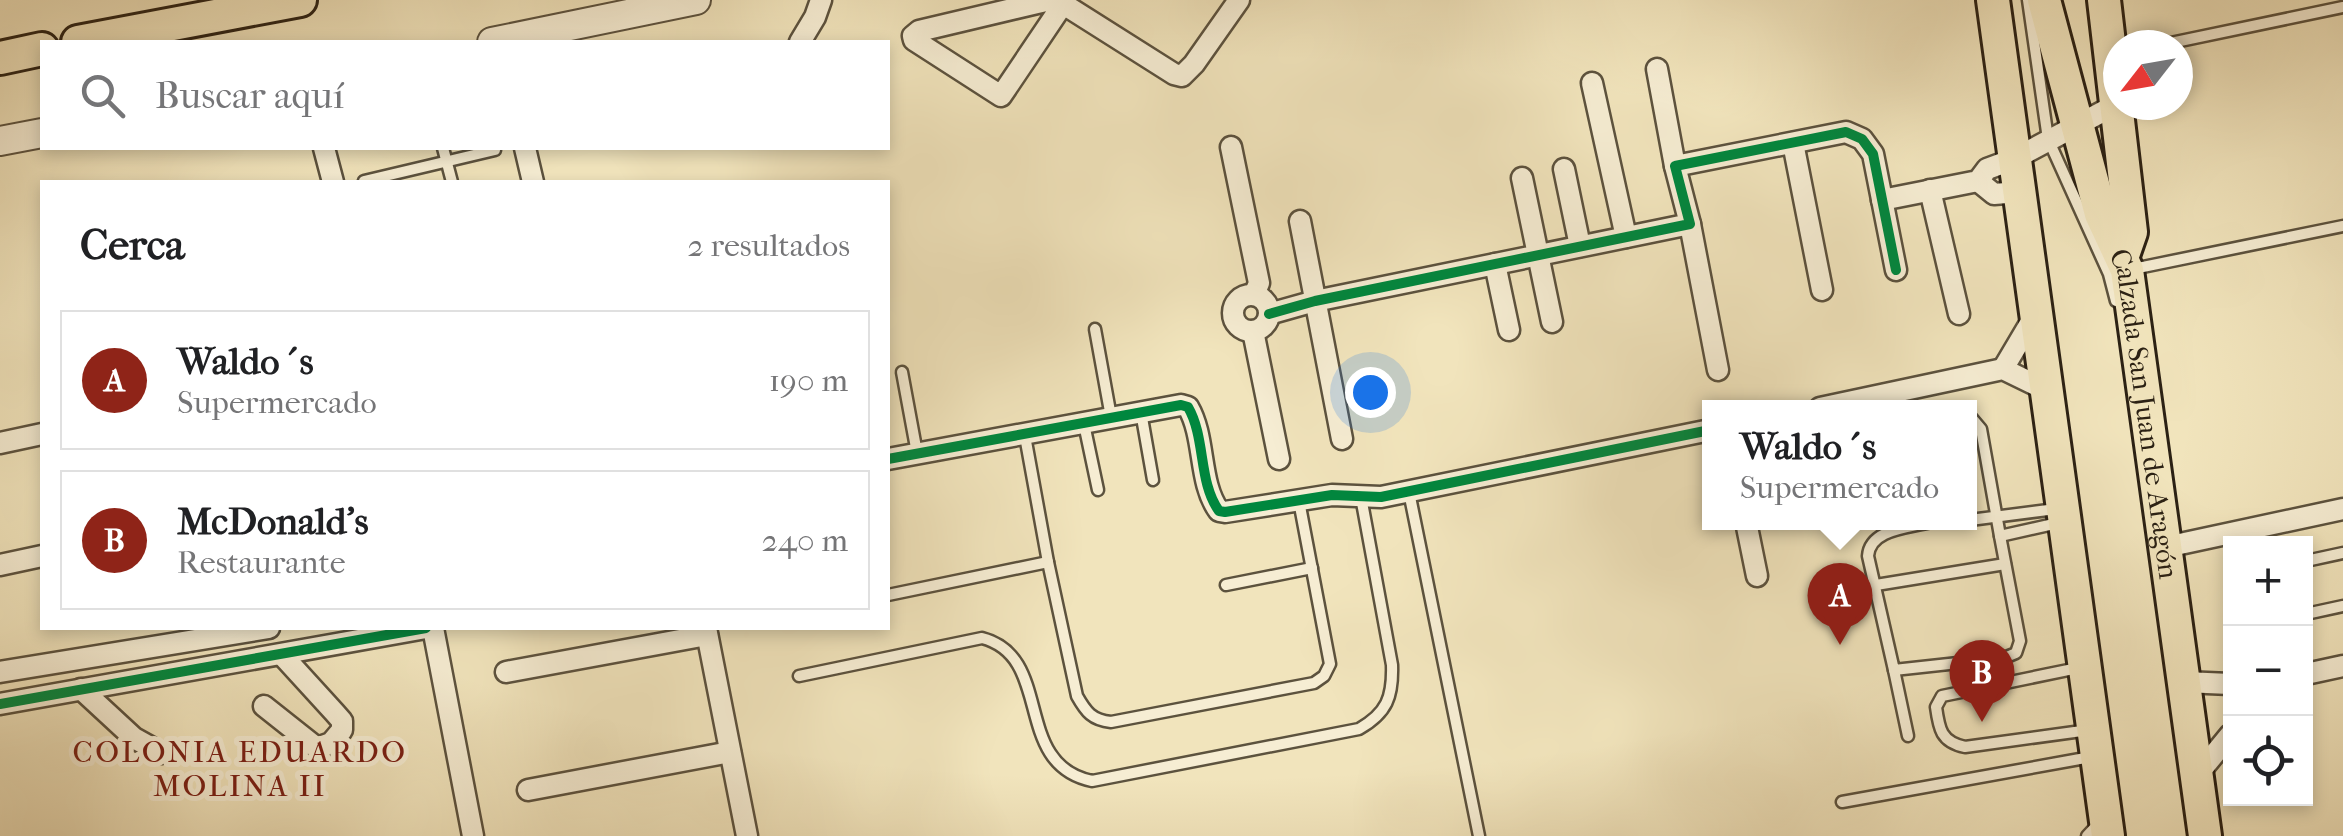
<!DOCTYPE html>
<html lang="es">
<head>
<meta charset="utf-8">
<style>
	body { margin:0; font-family:"IM FELL French Canon",serif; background:#f2f2f2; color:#202124 }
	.controls { position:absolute; right:30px; bottom:30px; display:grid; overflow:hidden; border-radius:0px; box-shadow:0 5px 15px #0003 }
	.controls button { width:90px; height:90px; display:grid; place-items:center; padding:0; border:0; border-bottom:2px solid #e0e0e0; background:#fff; color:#202124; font:50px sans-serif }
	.compass { position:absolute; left:2103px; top:30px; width:90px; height:90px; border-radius:50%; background:#fff; box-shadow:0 5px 15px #0003; rotate:239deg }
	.you { position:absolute; left:1370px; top:392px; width:35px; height:35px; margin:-25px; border:8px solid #fff; border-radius:50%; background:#1a73e8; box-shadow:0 0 0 15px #1a73e833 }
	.badge { display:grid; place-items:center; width:65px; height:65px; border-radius:50%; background:#8f2418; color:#fff; font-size:32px; font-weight:700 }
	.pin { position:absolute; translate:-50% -82px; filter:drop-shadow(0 2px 5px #0008) }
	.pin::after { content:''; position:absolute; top:52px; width:35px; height:30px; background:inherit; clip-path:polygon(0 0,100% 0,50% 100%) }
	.popup { position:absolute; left:1702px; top:400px; width:275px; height:130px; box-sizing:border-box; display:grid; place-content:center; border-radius:0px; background:#fff; filter:drop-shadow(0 2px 8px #0005); font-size:32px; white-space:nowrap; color:#757577 }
	.popup b { font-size:38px; color:#202124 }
	.popup::after { content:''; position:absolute; left:50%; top:100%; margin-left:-20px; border:20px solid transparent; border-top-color:#fff }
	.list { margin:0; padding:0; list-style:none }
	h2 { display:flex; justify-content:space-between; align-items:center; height:130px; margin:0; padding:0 40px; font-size:42px }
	h2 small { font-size:32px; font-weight:400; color:#757577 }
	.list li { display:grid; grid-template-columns:65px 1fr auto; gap:30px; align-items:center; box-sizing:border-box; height:140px; margin:0 20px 20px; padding:0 20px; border:2px solid #e0e0e0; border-radius:0px }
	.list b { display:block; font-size:38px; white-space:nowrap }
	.list p { margin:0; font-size:32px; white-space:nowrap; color:#757577 }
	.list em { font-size:32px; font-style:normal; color:#757577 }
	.icon { flex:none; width:55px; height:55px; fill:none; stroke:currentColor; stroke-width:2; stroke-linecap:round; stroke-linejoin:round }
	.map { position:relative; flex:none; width:2343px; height:836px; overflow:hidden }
	.search { position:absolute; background:#fff; box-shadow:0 5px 15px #0003; left:40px; top:40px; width:850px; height:110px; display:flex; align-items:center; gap:25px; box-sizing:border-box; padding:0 35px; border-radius:0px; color:#757577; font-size:38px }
	.panel { position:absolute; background:#fff; box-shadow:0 5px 15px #0003; left:40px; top:180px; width:850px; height:450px; border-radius:0px }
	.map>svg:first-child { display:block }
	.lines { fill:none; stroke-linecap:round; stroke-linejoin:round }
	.service-casing { stroke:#5c523e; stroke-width:15 }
	.minor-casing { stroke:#5c523e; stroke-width:25 }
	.tertiary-casing { stroke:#5c523e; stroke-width:32 }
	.primary-casing { stroke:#2b2114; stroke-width:38 }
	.service { stroke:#f6edd3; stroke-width:10 }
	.minor { stroke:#f6edd3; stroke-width:20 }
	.tertiary { stroke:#f6edd3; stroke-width:28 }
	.primary { stroke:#f1e4bc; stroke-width:32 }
	.cycleway-casing { stroke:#f6edd3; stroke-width:16 }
	.cycleway { stroke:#00873e; stroke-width:10 }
	.labels { text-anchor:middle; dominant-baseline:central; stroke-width:10; stroke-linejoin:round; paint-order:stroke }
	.street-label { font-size:28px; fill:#2b2114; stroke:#f6edd3 }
	.neighbourhood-label { font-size:30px; letter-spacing:2.5px; fill:#7a1f14; stroke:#f6edd3 }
</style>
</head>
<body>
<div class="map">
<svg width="2343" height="836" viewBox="0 0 2343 836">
	<rect width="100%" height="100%" fill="#f1e4bc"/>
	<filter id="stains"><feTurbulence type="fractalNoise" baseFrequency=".002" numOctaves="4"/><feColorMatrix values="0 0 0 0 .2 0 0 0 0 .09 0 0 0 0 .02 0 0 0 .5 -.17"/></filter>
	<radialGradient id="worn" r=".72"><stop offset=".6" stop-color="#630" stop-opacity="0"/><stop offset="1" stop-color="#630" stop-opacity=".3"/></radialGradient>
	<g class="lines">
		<defs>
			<g id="service">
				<polyline points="2028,0 2048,139 2109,274 2116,301"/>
				<polyline points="2161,45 2343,7"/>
				<polyline points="443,148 452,182"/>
				<polyline points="364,181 495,150"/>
				<polyline points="2133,269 2343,226"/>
				<polyline points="1095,329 1111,417"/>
				<polyline points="902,372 917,453"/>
				<polyline points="1141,412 1153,480"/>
				<polyline points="1970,416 1981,429 2000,536"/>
				<polyline points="1084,424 1098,490"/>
				<path d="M 1025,436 L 1048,562 L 1077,696 C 1086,712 1092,720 1111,722 L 1314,683 L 1324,676 L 1330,664 L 1299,501"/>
				<polyline points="1409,492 1479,836"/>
				<polyline points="1970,520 2056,509"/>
				<path d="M 1931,522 C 1908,528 1870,529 1868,556 L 1894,670 L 2004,658 L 2016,653 L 2020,641 L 2000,536 L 2058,523"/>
				<polyline points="2306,561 2343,553"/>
				<polyline points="1226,585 1312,568"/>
				<polyline points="1876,585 2005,564"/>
				<polyline points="888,595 1048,562"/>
				<polyline points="2306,614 2343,606"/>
				<path d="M 2078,668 L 1942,696 L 1936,707 C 1939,729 1941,742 1965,747 L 2089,730"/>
				<polyline points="1894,670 1908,736"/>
				<path d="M 799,676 L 982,638 C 1055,657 1011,764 1092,781 L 1359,729 C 1387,713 1393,697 1392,665 L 1361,497"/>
				<polyline points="1842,802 2091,757"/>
				<polyline points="2087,836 2101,821"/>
			</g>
			<g id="minor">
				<polyline points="1050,0 919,31 913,36 914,40 1001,96 1063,4"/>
				<polyline points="1057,0 1174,74 1182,76 1194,64 1239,0"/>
				<polyline points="800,42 815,17 821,0"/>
				<polyline points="1657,69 1675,166"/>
				<polyline points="1592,83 1626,237"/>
				<polyline points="1793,143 1822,290"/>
				<polyline points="1231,147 1259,283 1254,295"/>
				<polyline points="324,148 333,182"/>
				<polyline points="525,148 533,182"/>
				<polyline points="1564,169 1580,246"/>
				<polyline points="1522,178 1552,322"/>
				<polyline points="1978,181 1994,194 2019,192"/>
				<polyline points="1930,190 1959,314"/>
				<polyline points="1882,200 1978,181 1987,169 2014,159 2117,104"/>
				<polyline points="1300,221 1342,439"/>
				<polyline points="1690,224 1718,370"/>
				<polyline points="1495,264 1509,330"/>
				<circle cx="1251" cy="313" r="18"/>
				<polyline points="1269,314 1315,301 1690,224 1675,166 1846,132 1862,139 1873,154 1896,270"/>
				<polyline points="1253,331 1279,459"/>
				<polyline points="2003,369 2035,315"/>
				<polyline points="1820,408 2003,369 2046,390"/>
				<polyline points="0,443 42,434"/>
				<path d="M 888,459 L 1181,405 L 1188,407 C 1206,438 1198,482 1219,511 L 1225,512 L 1332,495 L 1381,497 L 1710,430"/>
				<polyline points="1746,522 1757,576"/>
				<polyline points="2166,547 2343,509"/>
				<polyline points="0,565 42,556"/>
				<polyline points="433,628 473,836"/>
				<polyline points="706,628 747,836"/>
				<polyline points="0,672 269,628"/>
				<polyline points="506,672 707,635"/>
				<polyline points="2306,674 2343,666"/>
				<polyline points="2184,682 2230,684"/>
				<polyline points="81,689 134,738 161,753"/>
				<polyline points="0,704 426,628"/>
				<polyline points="264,706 317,748 331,743 342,730 342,721 335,713 283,656"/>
				<polyline points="2198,774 2230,735"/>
				<polyline points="528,790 730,752"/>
			</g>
			<g id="tertiary">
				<polyline points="492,42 696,0"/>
				<polyline points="0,141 42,133"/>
			</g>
			<g id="primary">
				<polyline points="1993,0 2108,836"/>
				<path id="s1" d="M 2044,0 L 2101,214 L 2127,270 L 2205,836"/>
				<polyline points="2104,0 2131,232 2122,258"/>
				<polyline points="78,42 300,0"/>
				<polyline points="0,58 42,49"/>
			</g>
		</defs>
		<use href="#service" class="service-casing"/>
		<use href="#minor" class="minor-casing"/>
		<use href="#tertiary" class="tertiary-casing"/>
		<use href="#primary" class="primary-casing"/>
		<use href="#service" class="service"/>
		<use href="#minor" class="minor"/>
		<use href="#tertiary" class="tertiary"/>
		<use href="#primary" class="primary"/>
		<defs>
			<g id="cycleway">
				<polyline points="1269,314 1315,301 1690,224 1675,166 1846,132 1862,139 1873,154 1896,270"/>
				<path d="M 888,459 L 1181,405 L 1188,407 C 1206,438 1198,482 1219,511 L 1225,512 L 1332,495 L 1381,497 L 1710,430"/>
				<polyline points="0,704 426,628"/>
			</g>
		</defs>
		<use href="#cycleway" class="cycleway-casing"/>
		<use href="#cycleway" class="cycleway"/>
	</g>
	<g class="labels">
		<g class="street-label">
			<text stroke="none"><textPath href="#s1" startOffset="428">Calzada San Juan de Aragón</textPath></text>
		</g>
		<g class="neighbourhood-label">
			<text x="240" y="752">COLONIA EDUARDO<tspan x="240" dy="34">MOLINA II</tspan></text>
		</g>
	</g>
	<rect width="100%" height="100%" filter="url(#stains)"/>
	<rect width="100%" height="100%" fill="url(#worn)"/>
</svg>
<div class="controls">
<button>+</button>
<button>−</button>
<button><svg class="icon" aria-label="locate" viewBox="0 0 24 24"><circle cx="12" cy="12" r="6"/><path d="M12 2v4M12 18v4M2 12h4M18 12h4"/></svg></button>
</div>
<svg class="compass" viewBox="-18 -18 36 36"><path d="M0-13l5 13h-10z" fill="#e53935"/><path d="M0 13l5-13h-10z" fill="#757577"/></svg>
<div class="you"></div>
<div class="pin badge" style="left:1840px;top:645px">A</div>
<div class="popup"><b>Waldo´s</b>Supermercado</div>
<div class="pin badge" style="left:1982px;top:722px">B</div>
<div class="search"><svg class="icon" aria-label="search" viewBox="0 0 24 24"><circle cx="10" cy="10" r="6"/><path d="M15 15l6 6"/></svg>Buscar aquí</div>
<section class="panel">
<h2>Cerca<small>2 resultados</small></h2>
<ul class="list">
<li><span class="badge">A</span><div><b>Waldo´s</b><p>Supermercado</p></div><em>190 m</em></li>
<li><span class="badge">B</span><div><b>McDonald's</b><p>Restaurante</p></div><em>240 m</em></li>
</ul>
</section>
</div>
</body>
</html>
